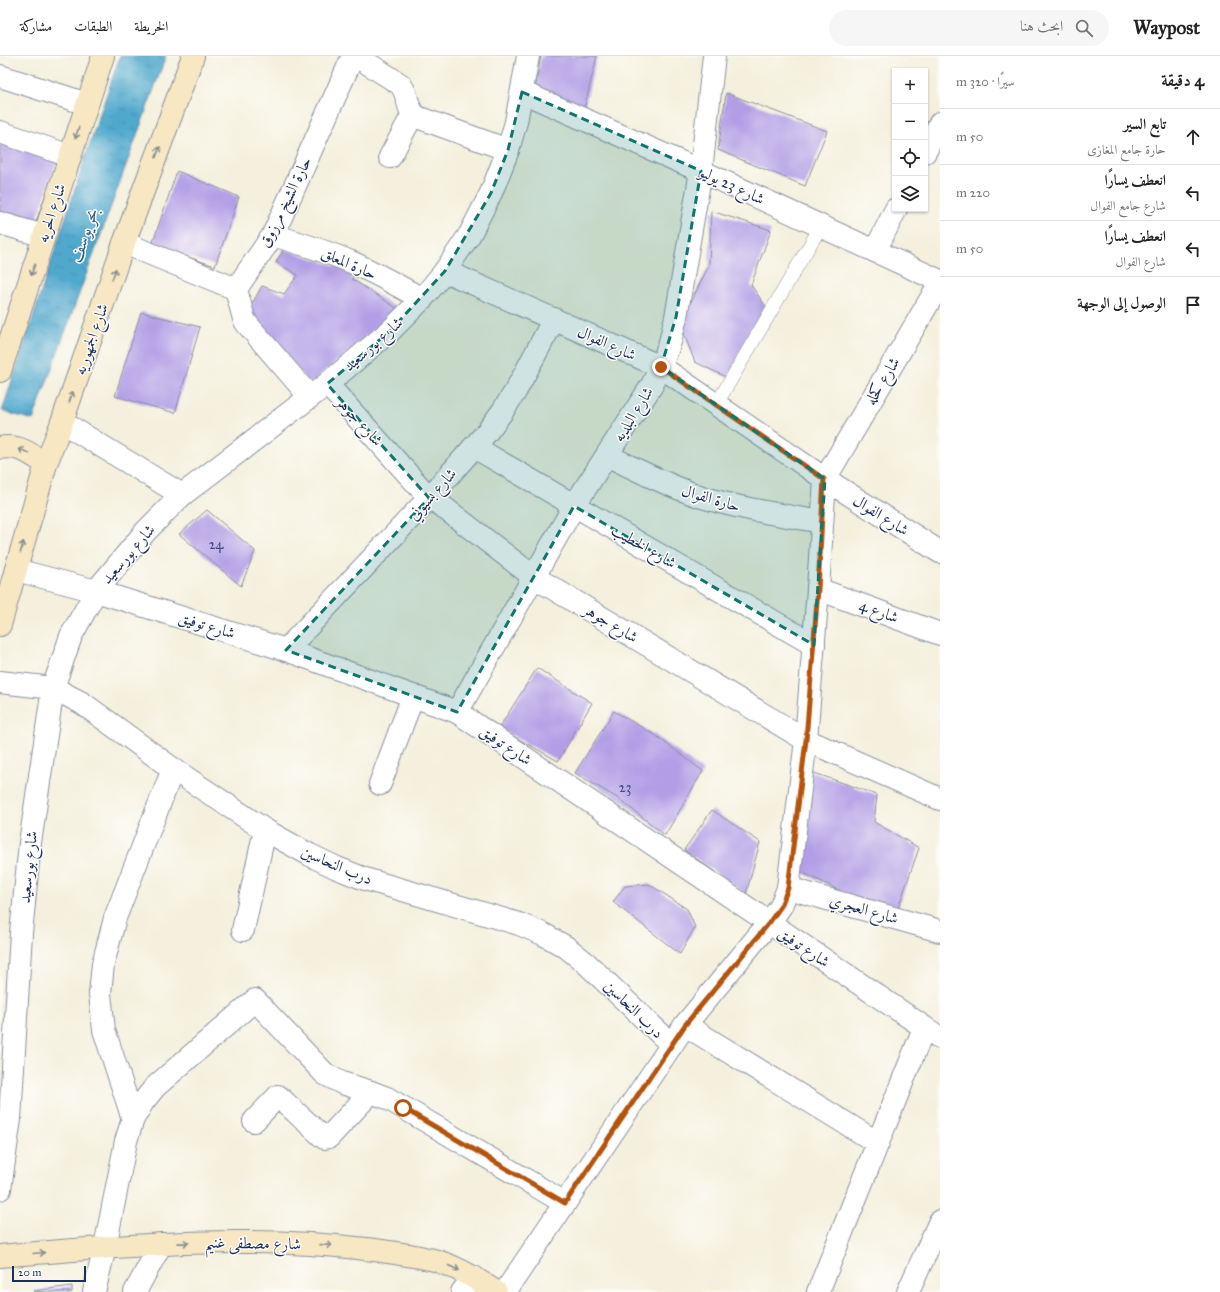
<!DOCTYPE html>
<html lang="ar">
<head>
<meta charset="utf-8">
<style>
	body { margin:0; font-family:"IM FELL Great Primer",Amiri,serif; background:#f6f6f6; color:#222; direction:rtl }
	.controls { position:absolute; right:12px; top:12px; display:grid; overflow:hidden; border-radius:0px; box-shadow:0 1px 3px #0004 }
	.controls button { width:36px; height:36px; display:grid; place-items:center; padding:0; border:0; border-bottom:1px solid #e0e0e0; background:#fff; color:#222; font:20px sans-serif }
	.scale { position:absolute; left:12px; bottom:10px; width:74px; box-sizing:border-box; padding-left:4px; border:2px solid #1b2f5e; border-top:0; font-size:11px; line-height:14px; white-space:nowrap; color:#1b2f5e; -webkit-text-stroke:3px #fdfcf7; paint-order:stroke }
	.stop { position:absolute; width:12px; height:12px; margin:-9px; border:3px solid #b45309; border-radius:50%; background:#fff }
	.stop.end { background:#b45309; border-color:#fff; box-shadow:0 1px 4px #0008 }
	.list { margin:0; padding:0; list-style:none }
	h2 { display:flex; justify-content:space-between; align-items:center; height:52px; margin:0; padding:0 16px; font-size:17px }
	h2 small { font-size:13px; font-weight:400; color:#767676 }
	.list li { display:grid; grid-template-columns:26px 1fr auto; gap:12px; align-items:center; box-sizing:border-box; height:56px; padding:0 16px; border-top:1px solid #e0e0e0 }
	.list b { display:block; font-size:15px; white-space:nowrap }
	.list p { margin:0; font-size:13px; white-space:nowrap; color:#767676 }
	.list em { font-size:13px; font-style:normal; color:#767676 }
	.icon { flex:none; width:22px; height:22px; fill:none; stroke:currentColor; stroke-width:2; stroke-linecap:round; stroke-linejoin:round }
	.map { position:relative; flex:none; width:940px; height:1236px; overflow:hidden; direction:ltr }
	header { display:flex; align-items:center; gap:24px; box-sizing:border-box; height:56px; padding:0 20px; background:#fff; border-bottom:1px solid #e0e0e0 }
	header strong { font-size:19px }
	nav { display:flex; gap:22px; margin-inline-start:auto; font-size:14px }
	.search { width:280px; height:36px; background:#f6f6f6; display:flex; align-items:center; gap:10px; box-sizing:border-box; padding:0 14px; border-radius:22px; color:#767676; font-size:15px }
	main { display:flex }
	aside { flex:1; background:#fff }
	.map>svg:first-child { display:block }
	.water { fill:url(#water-ripples); stroke:#366c96 }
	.building { fill:#b19ee6 }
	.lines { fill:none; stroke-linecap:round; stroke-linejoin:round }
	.lane-casing { stroke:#88909e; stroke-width:14 }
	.street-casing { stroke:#88909e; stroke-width:24 }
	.secondary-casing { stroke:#88909e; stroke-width:24 }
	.lane { stroke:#fff; stroke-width:13 }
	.street { stroke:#fff; stroke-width:22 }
	.secondary { stroke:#f7e8c3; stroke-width:22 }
	.oneway { stroke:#898c90 }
	.route { stroke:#b45309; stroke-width:5 }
	.marked { fill:#0f766e; fill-opacity:0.2; stroke:#0f766e; stroke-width:3; stroke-dasharray:8 5; stroke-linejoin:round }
	.labels { text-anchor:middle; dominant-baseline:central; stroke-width:3; stroke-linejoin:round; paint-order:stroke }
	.number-label { font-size:14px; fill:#404b80 }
	.street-label { font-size:16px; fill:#1b2f5e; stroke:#fdfcf7 }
	.water-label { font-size:17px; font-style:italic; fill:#2e5a85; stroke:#fdfcf7 }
</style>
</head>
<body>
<header>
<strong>Waypost</strong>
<div class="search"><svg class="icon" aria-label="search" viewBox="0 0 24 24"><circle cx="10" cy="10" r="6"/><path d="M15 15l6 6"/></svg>ابحث هنا</div>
<nav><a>الخريطة</a><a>الطبقات</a><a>مشاركة</a></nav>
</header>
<main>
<aside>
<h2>4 دقيقة<small>سيرًا · 320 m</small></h2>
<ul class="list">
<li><svg class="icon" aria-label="ahead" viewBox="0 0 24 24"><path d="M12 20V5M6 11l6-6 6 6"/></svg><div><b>تابع السير</b><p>حارة جامع المغازى</p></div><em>50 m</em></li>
<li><svg class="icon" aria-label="left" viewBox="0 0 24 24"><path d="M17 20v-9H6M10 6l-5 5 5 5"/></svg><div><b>انعطف يسارًا</b><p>شارع جامع الفوال</p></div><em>220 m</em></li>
<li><svg class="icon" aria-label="left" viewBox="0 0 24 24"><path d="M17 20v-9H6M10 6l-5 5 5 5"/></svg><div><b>انعطف يسارًا</b><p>شارع الفوال</p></div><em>50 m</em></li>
<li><svg class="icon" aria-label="arrive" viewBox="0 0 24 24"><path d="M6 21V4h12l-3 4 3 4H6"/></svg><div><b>الوصول إلى الوجهة</b></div></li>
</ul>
</aside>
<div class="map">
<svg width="940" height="1236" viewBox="0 0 940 1236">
	<defs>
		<pattern id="water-ripples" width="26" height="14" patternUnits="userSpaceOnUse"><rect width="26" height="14" fill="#50a9cd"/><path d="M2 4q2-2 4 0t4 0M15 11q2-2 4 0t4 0" fill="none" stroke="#428aaa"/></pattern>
	</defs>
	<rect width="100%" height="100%" fill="#fdfcf7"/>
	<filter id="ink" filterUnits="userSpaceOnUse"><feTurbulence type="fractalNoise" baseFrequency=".025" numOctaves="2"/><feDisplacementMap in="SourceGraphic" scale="8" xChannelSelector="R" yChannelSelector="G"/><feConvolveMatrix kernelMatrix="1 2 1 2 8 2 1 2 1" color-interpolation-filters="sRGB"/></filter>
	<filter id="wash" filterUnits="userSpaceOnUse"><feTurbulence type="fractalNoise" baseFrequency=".012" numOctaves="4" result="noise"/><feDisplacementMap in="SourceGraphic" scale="16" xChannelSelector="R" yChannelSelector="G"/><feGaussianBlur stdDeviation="0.9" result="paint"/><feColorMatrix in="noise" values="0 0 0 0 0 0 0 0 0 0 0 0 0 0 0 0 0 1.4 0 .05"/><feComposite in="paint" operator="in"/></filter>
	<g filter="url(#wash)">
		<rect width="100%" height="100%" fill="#f4f0dd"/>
		<polygon class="water" points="120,0 166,0 33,364 2,355 94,75"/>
		<g id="blocks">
			<g class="building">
				<polygon points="541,0 597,0 582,61 534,40"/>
				<polygon points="726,37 827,75 805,130 718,94"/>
				<polygon points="0,83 58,104 34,171 0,158"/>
				<polygon points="177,115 239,141 215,210 152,189"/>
				<polygon points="711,155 771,174 751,229 766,251 728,322 695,306 680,268 709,209"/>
				<polygon points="284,193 354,216 352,223 398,253 310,328 246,259 262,230 284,238 298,219 276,206"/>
				<polygon points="141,256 200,271 175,357 115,340"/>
				<polygon points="207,454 255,495 241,530 179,478"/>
				<polygon points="537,612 592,647 558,705 499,672"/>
				<polygon points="614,655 655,679 703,715 665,779 619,743 575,717"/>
				<polygon points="806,714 877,739 874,766 919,792 895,861 799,815"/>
				<polygon points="712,754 760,786 746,838 684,794"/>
				<polygon points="649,828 687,853 695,871 680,898 613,846 625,830"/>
				<polygon points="72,1230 72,1236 34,1236 34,1235"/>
			</g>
		</g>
	</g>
	<g filter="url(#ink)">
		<use href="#blocks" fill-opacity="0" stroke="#88909e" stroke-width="1"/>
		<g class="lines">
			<defs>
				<polyline id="lane" points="716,349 821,170"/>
				<g id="street">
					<path d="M 356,0 L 400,28 C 410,39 405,53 417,61 L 508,94"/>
					<polyline points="0,20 87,48"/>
					<polyline points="522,36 701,115 940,225"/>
					<polyline points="0,76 70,100"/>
					<polyline points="925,96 940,67"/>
					<polyline points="390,101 413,58"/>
					<polyline points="0,167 44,180"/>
					<path d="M 273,179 C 299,187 326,195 351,206 C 376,217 399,230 422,243"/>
					<polyline points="124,187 236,233"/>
					<polyline points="875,195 896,153"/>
					<polyline points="445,215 661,311 825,423 940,496"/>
					<polyline points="327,328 425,437 534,521 806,684 940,743"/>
					<polyline points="310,341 247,268 244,263 236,233 273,179 353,0"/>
					<polyline points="62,366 182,439"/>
					<polyline points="474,391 814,589"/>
					<path d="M 607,399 C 638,415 669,430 702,441 C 741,453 782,459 822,466"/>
					<polyline points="16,514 96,535 286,594 457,656 940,982"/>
					<polyline points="818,533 940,578"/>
					<polyline points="286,594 430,441 487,376 502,356 515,336 554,263"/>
					<polyline points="0,626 53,632 82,647 173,713 265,774 310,799 337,812 365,823 519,868 543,878 566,891 586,907 672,989"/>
					<polyline points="457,656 574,450 652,329 661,311 670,286 676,261 701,115 714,0"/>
					<polyline points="380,728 413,640"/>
					<polyline points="788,832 940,875"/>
					<polyline points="243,874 265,774"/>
					<polyline points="685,969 878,1087"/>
					<polyline points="133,1063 104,974 100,938 103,908 115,862 173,713"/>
					<polyline points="254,1065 278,1040 324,1082 329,1081 371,1036"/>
					<polyline points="0,1133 10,1063 21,877 30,787 53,632 71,580 96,535 146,475 182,439 327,328 390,275 422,243 445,215 470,178 491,137 508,94 516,66 528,0"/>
					<polyline points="94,1236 105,1191 126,1085 133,1063 143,1046 155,1031 255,944 325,1018 342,1027 371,1036 387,1042 565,1147"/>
					<polyline points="135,1236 161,1188"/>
					<polyline points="462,1236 474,1221"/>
					<polyline points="505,1236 685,969 769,867 781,850 788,832 806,684 818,533 825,423 940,227"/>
					<polyline points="818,1236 924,972"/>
					<polyline points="908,1236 940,1165"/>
				</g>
				<g id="secondary">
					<polyline points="0,315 103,0"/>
					<path d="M 0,392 C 18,388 31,398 46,408"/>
					<polyline points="0,569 46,408 62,366 124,187 193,0"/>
					<path d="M 0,1200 C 121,1190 244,1178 366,1193 C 384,1195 402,1198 420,1201 C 427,1203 434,1203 440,1206 C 461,1213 479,1224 496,1236"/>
				</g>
			</defs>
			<use href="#lane" class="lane-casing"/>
			<use href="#street" class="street-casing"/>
			<use href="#secondary" class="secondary-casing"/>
			<use href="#lane" class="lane"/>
			<use href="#street" class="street"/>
			<use href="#secondary" class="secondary"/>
		</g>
		<defs><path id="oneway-shaft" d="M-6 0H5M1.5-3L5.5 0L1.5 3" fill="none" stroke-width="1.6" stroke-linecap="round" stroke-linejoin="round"/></defs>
		<g class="oneway">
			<use href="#oneway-shaft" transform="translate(77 77) rotate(108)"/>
			<use href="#oneway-shaft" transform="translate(158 96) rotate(-70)"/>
			<use href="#oneway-shaft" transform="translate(33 214) rotate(108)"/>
			<use href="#oneway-shaft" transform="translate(114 218) rotate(-71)"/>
			<use href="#oneway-shaft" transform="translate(71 341) rotate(-71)"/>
			<use href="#oneway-shaft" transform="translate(24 395) rotate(-155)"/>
			<use href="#oneway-shaft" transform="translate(22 491) rotate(-75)"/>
			<use href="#oneway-shaft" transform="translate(183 1187) rotate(-1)"/>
			<use href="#oneway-shaft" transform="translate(326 1189) rotate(4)"/>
			<use href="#oneway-shaft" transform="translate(39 1197) rotate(-5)"/>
			<use href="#oneway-shaft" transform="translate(454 1212) rotate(24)"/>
		</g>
	</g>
	<g class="lines" filter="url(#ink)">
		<polyline class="route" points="403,1052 565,1147 685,969 769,867 781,850 788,832 806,684 818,533 824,423 661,311"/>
	</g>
	<path class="marked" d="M 522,36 L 701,115 L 676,261 L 661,311 L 825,423 L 814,589 L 574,450 L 457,656 L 286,594 L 429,442 L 327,328 L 390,275 L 445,215 L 491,137 L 508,94 Z"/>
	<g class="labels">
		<g class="number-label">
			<text x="216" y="488">24</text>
			<text x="625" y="731">23</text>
		</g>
		<g class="street-label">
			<text transform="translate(732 129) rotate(25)">شارع 23 يوليو</text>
			<text transform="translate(285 146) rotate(-64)">حارة الشيخ مرزوق</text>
			<text transform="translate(51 157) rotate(-72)">شارع الحريه</text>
			<text transform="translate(349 207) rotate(23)">حارة المعلق</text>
			<text transform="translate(91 283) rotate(-71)">شارع الجمهوريه</text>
			<text transform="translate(607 287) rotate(24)">شارع الفوال</text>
			<text transform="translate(373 288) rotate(-41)">شارع بورسعيد</text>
			<text transform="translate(882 325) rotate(-59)">شارع كحله</text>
			<text transform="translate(633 358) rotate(-58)">شارع البلديه</text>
			<text transform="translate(360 365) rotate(48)">شارع جوهر</text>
			<text transform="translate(432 438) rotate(-48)">شارع بسيوني</text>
			<text transform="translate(711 442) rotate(16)">حارة الفوال</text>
			<text transform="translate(881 459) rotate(32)">شارع الفوال</text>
			<text transform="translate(644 490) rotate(30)">شارع الخطيب</text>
			<text transform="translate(128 498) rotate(-49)">شارع بورسعيد</text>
			<text transform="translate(879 555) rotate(20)">شارع 4</text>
			<text transform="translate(611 567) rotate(31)">شارع جوهر</text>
			<text transform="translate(207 569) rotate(17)">شارع توفيق</text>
			<text transform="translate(506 689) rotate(34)">شارع توفيق</text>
			<text transform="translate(337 809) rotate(23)">درب النحاسين</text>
			<text transform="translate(28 811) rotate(-84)">شارع بورسعيد</text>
			<text transform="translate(864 853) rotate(16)">شارع العجري</text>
			<text transform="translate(804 891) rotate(34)">شارع توفيق</text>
			<text transform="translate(634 953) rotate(44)">درب النحاسين</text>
			<text transform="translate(253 1187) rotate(1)">شارع مصطفى غنيم</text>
		</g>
		<g class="water-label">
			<text transform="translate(84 179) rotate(-71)">بحر يوسف</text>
		</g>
	</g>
</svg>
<div class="controls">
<button>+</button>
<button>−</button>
<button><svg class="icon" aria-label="locate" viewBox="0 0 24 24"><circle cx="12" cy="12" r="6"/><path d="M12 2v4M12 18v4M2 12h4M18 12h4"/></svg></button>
<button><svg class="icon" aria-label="layers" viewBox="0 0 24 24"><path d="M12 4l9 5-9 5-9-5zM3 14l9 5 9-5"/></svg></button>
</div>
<div class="scale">20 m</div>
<div class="stop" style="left:403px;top:1052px"></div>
<div class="stop end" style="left:661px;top:311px"></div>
</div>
</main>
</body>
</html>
